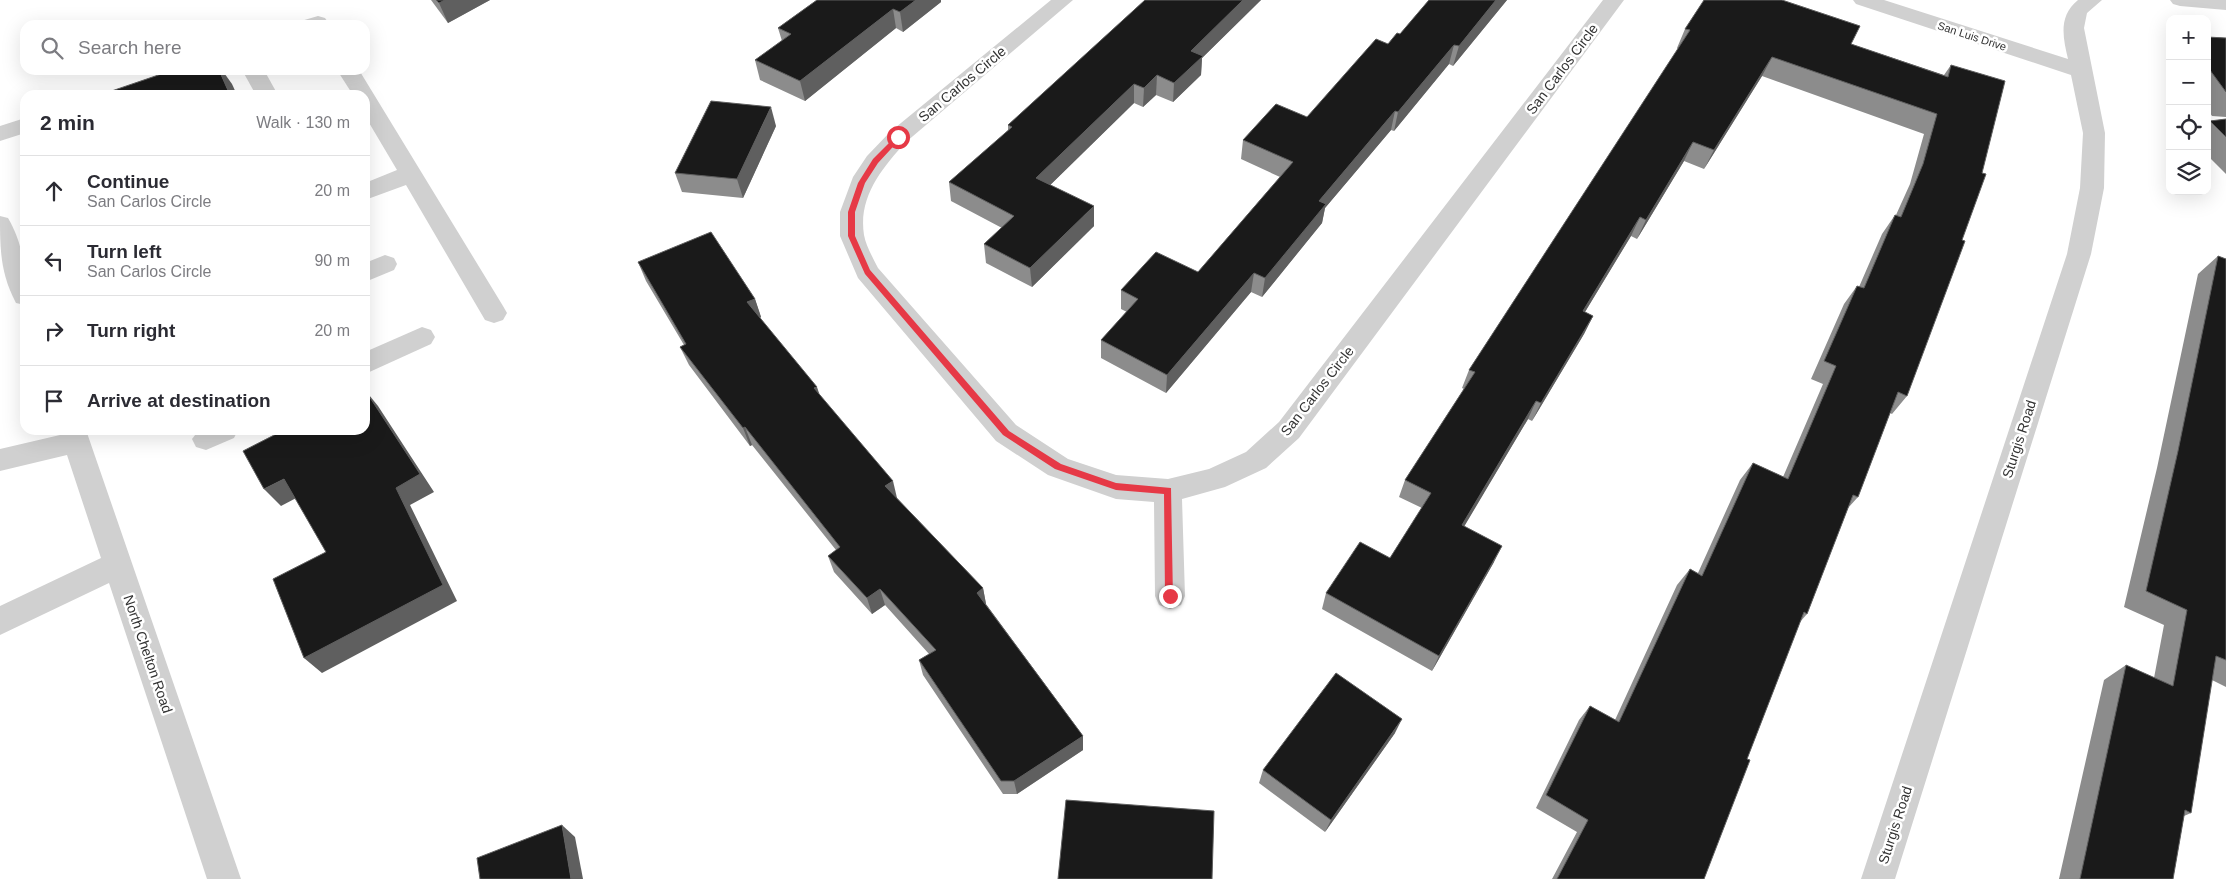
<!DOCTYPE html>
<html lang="en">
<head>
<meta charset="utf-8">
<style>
	body { margin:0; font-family:Arial,sans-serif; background:#f7f7f7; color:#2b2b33 }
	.controls { position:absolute; right:15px; top:15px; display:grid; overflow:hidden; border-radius:10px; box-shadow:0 5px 20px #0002 }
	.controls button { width:45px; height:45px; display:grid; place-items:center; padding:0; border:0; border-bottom:1px solid #e1e1e2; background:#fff; color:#2b2b33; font:25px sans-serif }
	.stop { position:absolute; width:15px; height:15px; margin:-11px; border:4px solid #e63946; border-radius:50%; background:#fff }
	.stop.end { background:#e63946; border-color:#fff; box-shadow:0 1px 5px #0008 }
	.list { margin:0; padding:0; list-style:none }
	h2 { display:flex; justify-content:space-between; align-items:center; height:65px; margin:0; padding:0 20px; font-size:21px }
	h2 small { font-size:16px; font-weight:400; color:#7c7c81 }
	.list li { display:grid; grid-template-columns:32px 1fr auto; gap:15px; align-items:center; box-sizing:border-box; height:70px; padding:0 20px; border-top:1px solid #e1e1e2 }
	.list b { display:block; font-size:19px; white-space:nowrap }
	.list p { margin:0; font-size:16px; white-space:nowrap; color:#7c7c81 }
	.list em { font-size:16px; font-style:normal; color:#7c7c81 }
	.icon { flex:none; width:28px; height:28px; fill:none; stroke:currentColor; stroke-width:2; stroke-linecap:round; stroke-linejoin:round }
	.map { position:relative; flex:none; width:2226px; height:879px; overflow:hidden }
	.search { position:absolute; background:#fff; box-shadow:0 5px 20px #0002; left:20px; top:20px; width:350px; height:55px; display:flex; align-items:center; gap:12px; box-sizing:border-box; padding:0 18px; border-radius:15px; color:#7c7c81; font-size:19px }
	.panel { position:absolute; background:#fff; box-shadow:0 5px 20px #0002; left:20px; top:90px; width:350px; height:345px; border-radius:15px }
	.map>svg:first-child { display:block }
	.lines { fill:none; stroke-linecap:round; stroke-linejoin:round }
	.minor { fill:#d0d0d0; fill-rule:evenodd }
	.wall { fill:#8c8c8c }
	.shaded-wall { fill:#5f5f5f }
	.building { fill:#1a1a1a; stroke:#5f5f5f }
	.route { fill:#e63946 }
	.labels { text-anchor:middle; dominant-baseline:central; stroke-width:5; stroke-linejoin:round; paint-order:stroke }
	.far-street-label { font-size:11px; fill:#333; stroke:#fff }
	.street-label { font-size:14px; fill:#333; stroke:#fff }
</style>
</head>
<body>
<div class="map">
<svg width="2226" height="879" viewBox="0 0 2226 879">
	<rect width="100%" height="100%" fill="#fff"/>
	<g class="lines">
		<g class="minor">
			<path d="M 1051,0 L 1073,0 L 906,142 C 882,168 858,197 864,235 C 866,246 873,258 878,268 L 1016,425 L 1068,459 L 1116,475 L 1168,479 L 1209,469 L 1246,452 L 1279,422 L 1603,0 L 1624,0 L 1299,438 L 1266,468 L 1225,487 L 1182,499 L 1185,596 L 1181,605 L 1170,609 L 1159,605 L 1155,596 L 1154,502 L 1116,499 L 1048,475 L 996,441 L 858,278 L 840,236 L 840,212 L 853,177 L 867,156 L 890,132 Z"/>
			<path d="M 1853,0 L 1884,0 L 2068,59 C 2063,38 2058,16 2078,0 L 2102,0 L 2087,13 L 2084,28 L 2105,133 L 2104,188 L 2091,254 L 1895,879 L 1861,879 L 2067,254 L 2080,188 L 2083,133 L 2071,75 L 1856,4 Z"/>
			<polygon points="2170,0 2226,0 2226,10 2180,6 2173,4"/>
			<polygon points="318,16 325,18 330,25 298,25 301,21"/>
			<polygon points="242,70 264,70 278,95 256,95"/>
			<polygon points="337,70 359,70 503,306 507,313 503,320 494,323 485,320 406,185 365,200 365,183 397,170 365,116 365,95 353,95"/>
			<polygon points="25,118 25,133 0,141 0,126"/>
			<path d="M 0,216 L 8,218 C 25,247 25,273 25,305 L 16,303 C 0,273 0,248 0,216 Z"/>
			<polygon points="385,255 394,258 397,264 394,270 365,282 365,263"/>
			<polygon points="422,327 431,330 435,337 431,344 365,374 365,352"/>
			<polygon points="58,430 86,430 241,879 207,879 109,583 0,635 0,606 101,558 67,455 0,471 0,449 60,435"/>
			<polygon points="199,430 238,430 234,438 206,450 196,447 192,439"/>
		</g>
	</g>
	<g class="wall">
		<polygon points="431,0 490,0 448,23"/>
		<polygon points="817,0 941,2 903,32 896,28 805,101 760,80 755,60 782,41 778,28"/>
		<polygon points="1145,0 1261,0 1202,58 1201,75 1173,102 1156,95 1143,107 1134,103 1050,185 1094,226 1032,287 986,263 984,244 1002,228 951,201 949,182 1008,131 1008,125"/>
		<polygon points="1429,0 1507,0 1453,66 1449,64 1394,131 1391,130 1325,208 1322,223 1262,297 1251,292 1166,393 1101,358 1101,340 1127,312 1121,309 1121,290 1198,272 1280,177 1241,159 1243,140 1307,117 1400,34"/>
		<polygon points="1685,29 1851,44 1944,75 1951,65 1962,240 1907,396 1892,414 1890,413 1858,497 1848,508 1807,614 1800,622 1747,759 1704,879 1552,879 1577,832 1536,808 1579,720 1590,706 1615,720 1677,585 1690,569 1698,573 1740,480 1753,463 1783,477 1823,384 1811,379 1844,304 1857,286 1859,287 1882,234 1895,215 1896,215 1910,184 1924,134 1762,76 1704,169 1684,161 1637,239 1631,236 1585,312 1593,316 1584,334 1532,421 1528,419 1464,526 1494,562 1432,671 1322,609 1326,593 1390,558 1422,508 1399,497 1405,480 1464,389 1462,388 1469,370 1678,49 1677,48"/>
		<polygon points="2207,37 2226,38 2226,117 2212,116 2207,109"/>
		<polygon points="2226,119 2226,174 2207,155 2207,124 2210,121"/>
		<polygon points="776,126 743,198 682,192 675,173"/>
		<polygon points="2218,256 2226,259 2226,687 2212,680 2191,813 2184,816 2173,879 2059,879 2104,680 2126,665 2154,678 2164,625 2124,607 2157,468 2198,274"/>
		<polygon points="638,262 755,299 761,317 760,318 819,394 897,498 983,588 986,604 1083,736 1083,750 1017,794 1003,794 923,675 919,660 929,654 885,605 872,614 834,572 828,556 836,550 752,445 750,446 689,365 680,347 684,345 646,281"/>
		<polygon points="1395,733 1325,832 1259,783 1263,770"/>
	</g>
	<g class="shaded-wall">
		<polygon points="445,0 490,0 448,23 439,3"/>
		<polygon points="916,0 941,0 941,2 903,32 900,12"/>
		<polygon points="1243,0 1261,0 1202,58 1201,75 1173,102 1174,83 1191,51"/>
		<polygon points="1496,0 1507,0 1453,66 1459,46"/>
		<polygon points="893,9 896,28 805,101 800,81"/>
		<polygon points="1454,45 1449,64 1394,131 1398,112"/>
		<polygon points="1772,57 1762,76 1704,169 1714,150"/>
		<polygon points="219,70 222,70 232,84 237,95 230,95"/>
		<polygon points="1157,75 1156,95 1143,107 1144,88"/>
		<polygon points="1134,84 1134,103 1038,197 1036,178"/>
		<polygon points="771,107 776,126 743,198 737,179"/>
		<polygon points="1395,111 1391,130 1325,208 1322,223 1262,297 1265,278 1319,201"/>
		<polygon points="1693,142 1684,161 1637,239 1646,220"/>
		<polygon points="1094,206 1094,226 1032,287 1030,268"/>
		<polygon points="1640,217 1631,236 1574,330 1583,311"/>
		<polygon points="1254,273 1251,292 1166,393 1167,375"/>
		<polygon points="755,299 761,317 754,321 747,302"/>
		<polygon points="1593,316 1584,334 1532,421 1541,403"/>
		<polygon points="817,387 823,405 814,388"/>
		<polygon points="365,390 378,406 434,492 410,505 457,601 322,673 304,658 396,488"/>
		<polygon points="1536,401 1528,419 1455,542 1462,525"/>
		<polygon points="745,427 752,445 750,446 743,428"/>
		<polygon points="284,479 300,496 281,506 264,489"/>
		<polygon points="893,481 897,498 889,503 885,486"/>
		<polygon points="1502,546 1494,562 1432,671 1439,656"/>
		<polygon points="983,588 986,604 980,608 977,593"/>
		<polygon points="880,589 885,605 872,614 867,598"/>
		<polygon points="1402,719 1395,733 1325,832 1331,820"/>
		<polygon points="1083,736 1083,750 1017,794 1014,781"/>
		<polygon points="562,825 575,837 583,879 571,879"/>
	</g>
	<g class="building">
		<polygon points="436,0 445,0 439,3"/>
		<polygon points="817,0 916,0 900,12 893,9 800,81 755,60 791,34 778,28"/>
		<polygon points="1145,0 1243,0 1191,51 1203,56 1174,83 1157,75 1144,88 1134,84 1036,178 1094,206 1030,268 984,244 1014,216 949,182 1012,127 1008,125"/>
		<polygon points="1429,0 1496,0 1459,46 1454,45 1398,112 1395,111 1319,201 1326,204 1265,278 1254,273 1167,375 1101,340 1138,299 1121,290 1156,252 1198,272 1293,162 1243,140 1276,104 1307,117 1376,39 1388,44 1397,33 1400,34"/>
		<polygon points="1704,0 1782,0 1860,26 1851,44 1948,77 1951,65 2005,81 1982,173 1986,174 1962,240 1965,241 1907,396 1898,392 1858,497 1853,495 1807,614 1804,612 1747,759 1750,760 1704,879 1557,879 1588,820 1546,795 1590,706 1619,722 1690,569 1702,576 1753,463 1788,479 1836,366 1824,361 1857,286 1864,288 1895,215 1901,217 1923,164 1937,114 1772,57 1714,150 1693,142 1646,220 1640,217 1583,311 1593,316 1541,403 1536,401 1462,525 1502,546 1439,656 1326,593 1360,542 1390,558 1431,493 1405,480 1475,372 1469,370 1690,30 1685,29"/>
		<polygon points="2207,37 2226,38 2226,92 2207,66"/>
		<polygon points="173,70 219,70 230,95 100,95"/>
		<polygon points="711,101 771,107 737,179 675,173"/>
		<polygon points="2226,119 2226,137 2210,121"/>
		<polygon points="711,232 755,299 747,302 817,387 814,388 893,481 885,486 983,588 977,593 1083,736 1014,781 1001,781 919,660 936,650 880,589 867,598 828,556 840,547 745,427 743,428 680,347 686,344 638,262"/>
		<polygon points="2218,256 2226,259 2226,660 2216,656 2191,813 2185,810 2173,879 2080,879 2126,665 2173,686 2187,610 2146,591 2178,451"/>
		<polygon points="365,390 420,474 396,488 443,585 304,658 273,579 326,552 284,479 264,489 243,451 284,430 365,430"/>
		<polygon points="1336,673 1402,719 1331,820 1263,770"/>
		<polygon points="1066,800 1214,811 1212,879 1058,879"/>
		<polygon points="562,825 571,879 480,879 477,858"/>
	</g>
	<polygon class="route" points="896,136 902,137 878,163 865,183 855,212 855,236 870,270 1009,431 1061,464 1116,483 1171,488 1173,599 1166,599 1165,596 1164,494 1116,490 1055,469 1003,435 865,274 848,236 848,212 858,183 873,159"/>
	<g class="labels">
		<g class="far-street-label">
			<text transform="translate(1972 36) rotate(18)">San Luis Drive</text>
		</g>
		<g class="street-label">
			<text transform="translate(1562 69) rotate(-53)">San Carlos Circle</text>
			<text transform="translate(962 84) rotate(-40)">San Carlos Circle</text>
			<text transform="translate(1317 391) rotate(-52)">San Carlos Circle</text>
			<text transform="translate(2019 439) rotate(-72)">Sturgis Road</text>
			<text transform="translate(148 654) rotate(71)">North Chelton Road</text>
			<text transform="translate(1895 825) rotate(-72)">Sturgis Road</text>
		</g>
	</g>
</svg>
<div class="controls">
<button>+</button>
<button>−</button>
<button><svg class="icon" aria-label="locate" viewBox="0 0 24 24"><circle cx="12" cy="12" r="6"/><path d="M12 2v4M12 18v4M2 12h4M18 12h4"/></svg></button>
<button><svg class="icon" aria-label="layers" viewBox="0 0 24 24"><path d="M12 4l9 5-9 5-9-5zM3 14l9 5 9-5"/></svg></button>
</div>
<div class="stop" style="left:898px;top:137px"></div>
<div class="stop end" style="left:1170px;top:596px"></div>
<div class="search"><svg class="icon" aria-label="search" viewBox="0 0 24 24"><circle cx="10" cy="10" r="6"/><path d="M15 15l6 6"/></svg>Search here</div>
<section class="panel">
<h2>2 min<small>Walk · 130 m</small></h2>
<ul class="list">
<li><svg class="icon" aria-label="ahead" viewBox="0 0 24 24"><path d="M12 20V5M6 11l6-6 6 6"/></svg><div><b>Continue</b><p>San Carlos Circle</p></div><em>20 m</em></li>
<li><svg class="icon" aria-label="left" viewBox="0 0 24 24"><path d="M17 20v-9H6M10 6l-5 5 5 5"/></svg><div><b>Turn left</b><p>San Carlos Circle</p></div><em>90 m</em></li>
<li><svg class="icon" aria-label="right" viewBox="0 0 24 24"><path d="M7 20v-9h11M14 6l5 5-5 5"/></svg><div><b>Turn right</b></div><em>20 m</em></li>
<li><svg class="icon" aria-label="arrive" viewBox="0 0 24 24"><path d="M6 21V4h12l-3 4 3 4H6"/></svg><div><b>Arrive at destination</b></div></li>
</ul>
</section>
</div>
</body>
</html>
